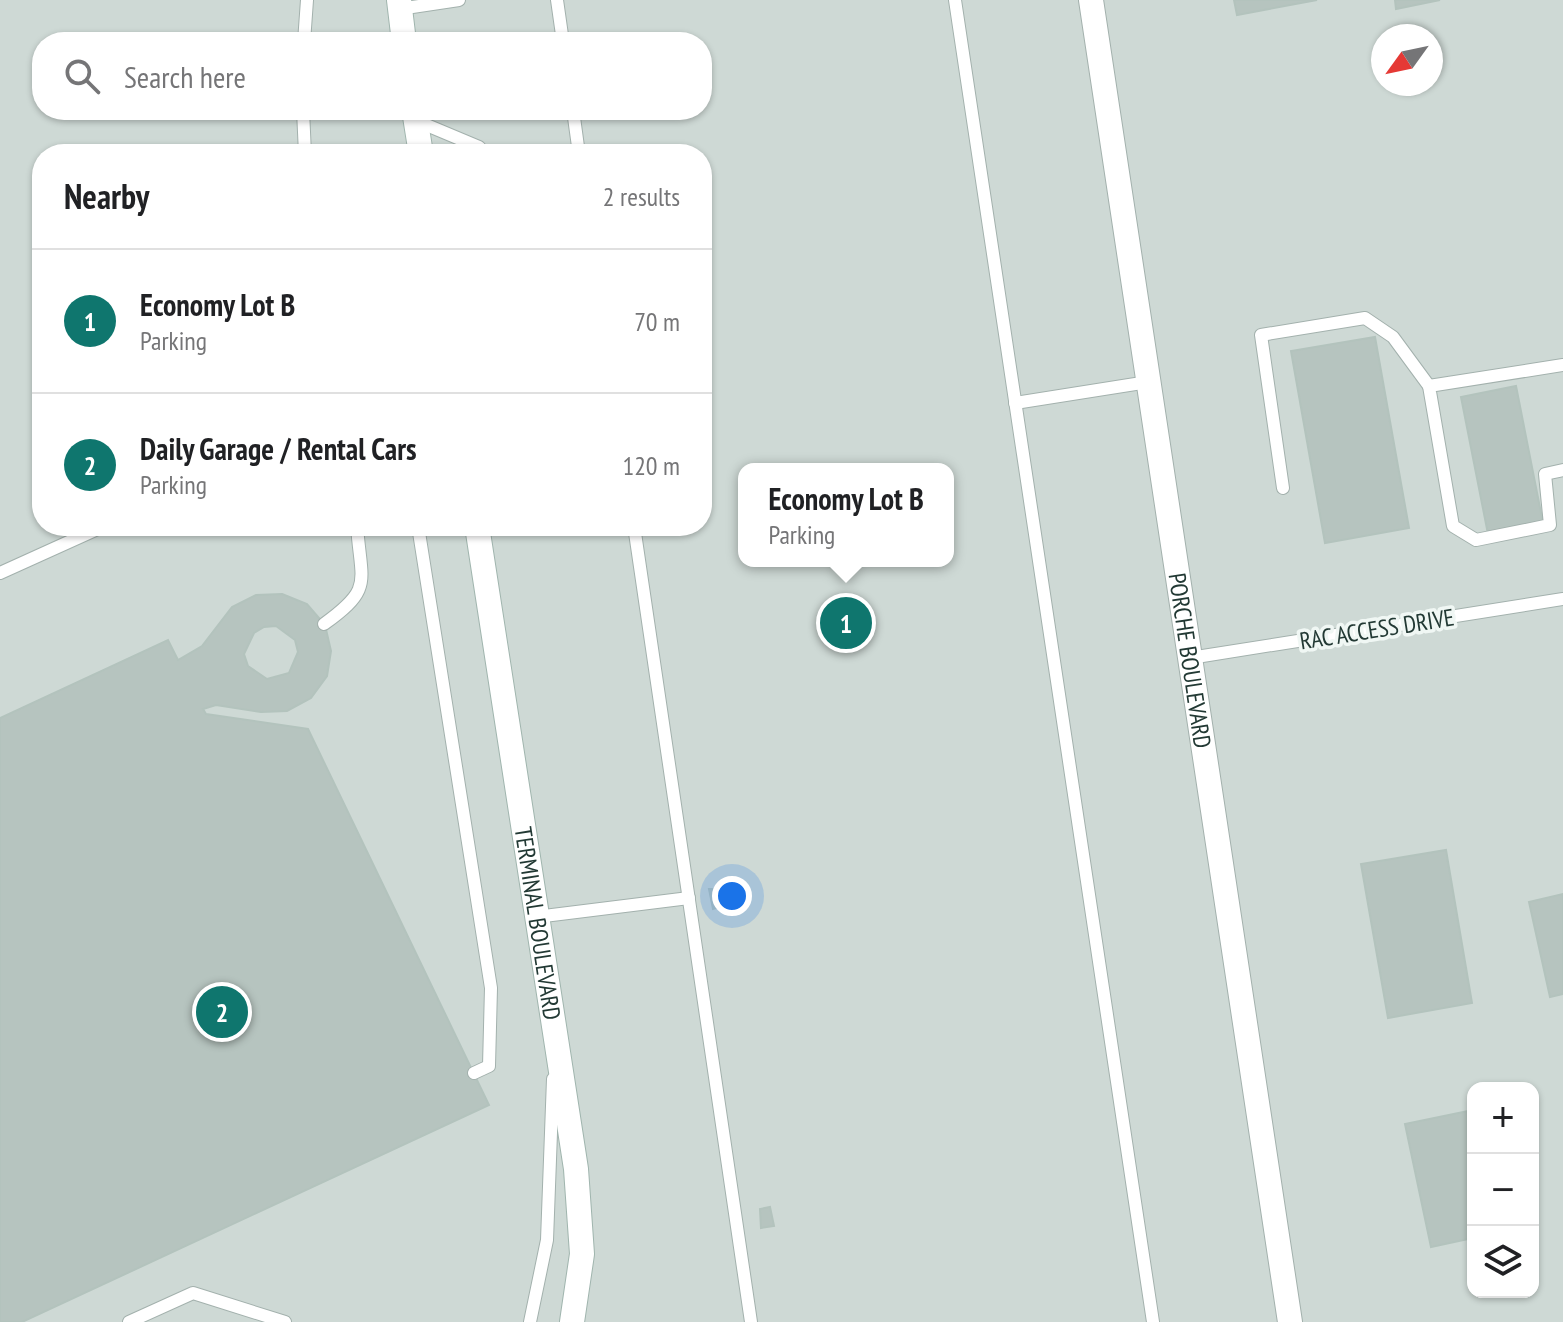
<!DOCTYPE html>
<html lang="en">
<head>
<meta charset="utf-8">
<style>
	body { margin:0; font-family:"PT Sans Narrow",sans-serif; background:#f6f6f6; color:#202124 }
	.controls { position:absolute; right:24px; bottom:24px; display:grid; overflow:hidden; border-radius:16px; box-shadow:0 2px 6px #0004 }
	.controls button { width:72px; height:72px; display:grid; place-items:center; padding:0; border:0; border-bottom:2px solid #e0e0e0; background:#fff; color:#202124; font:40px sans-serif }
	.compass { position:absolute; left:1371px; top:24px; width:72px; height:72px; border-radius:50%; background:#fff; box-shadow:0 2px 6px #0004; rotate:237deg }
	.you { position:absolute; left:732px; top:896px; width:28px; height:28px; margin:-20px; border:6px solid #fff; border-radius:50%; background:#1a73e8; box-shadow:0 0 0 12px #1a73e833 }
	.badge { display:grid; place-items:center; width:52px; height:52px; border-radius:50%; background:#0f766e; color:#fff; font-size:26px; font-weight:700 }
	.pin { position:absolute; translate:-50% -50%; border:4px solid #fff; box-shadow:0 2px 8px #0006 }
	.popup { position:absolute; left:738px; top:463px; width:216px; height:104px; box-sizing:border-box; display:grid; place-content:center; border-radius:16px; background:#fff; filter:drop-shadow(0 2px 6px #0005); font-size:26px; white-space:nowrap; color:#757577 }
	.popup b { font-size:30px; color:#202124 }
	.popup::after { content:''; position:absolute; left:50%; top:100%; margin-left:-16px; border:16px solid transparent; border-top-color:#fff }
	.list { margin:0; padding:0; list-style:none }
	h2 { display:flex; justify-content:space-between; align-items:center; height:104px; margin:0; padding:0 32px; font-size:34px }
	h2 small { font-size:26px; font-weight:400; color:#757577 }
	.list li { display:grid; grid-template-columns:52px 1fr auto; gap:24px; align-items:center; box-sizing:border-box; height:144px; padding:0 32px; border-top:2px solid #e0e0e0 }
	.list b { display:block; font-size:30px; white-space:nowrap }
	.list p { margin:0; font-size:26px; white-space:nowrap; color:#757577 }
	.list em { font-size:26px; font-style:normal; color:#757577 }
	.icon { flex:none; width:44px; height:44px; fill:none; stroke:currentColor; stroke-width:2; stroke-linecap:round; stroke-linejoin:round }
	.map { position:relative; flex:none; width:1563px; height:1322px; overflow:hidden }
	.search { position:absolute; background:#fff; box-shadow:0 2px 6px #0004; left:32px; top:32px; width:680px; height:88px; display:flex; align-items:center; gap:20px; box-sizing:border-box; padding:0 28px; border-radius:32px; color:#757577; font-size:30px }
	.panel { position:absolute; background:#fff; box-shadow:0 2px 6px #0004; left:32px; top:144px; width:680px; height:392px; border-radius:32px }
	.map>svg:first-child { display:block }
	.built { fill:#ced9d5; fill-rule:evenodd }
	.building { fill:#b6c4bf; stroke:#b3c3bd; stroke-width:2; fill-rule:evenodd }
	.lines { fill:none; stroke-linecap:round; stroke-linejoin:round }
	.service-casing { stroke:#a3b1ad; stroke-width:14 }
	.minor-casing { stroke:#a3b1ad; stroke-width:26 }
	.secondary-casing { stroke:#a0b5ae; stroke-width:26 }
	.service { stroke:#fff; stroke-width:12 }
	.minor { stroke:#fff; stroke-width:24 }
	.secondary { stroke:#fff; stroke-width:24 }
	.labels { text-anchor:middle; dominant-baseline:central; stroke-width:7; stroke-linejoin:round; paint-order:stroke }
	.street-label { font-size:24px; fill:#223934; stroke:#f0f7f4 }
</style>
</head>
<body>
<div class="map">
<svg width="1563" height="1322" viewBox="0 0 1563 1322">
	<rect width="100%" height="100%" fill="#e0eae6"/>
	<path class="built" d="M 0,0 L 1563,0 L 1563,1322 L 0,1322 ZM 1383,36 L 1431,36 L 1431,84 L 1383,84 ZM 42,42 L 702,42 L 702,110 L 42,110 ZM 42,154 L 702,154 L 702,526 L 42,526 ZM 744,469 L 948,469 L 948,561 L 744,561 ZM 1473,1088 L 1533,1088 L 1533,1292 L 1473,1292 Z"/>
	<g class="building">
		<polygon points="1234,0 1317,0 1237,15"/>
		<polygon points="1395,0 1440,0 1396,9"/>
		<polygon points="1375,337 1409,528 1325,543 1291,351"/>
		<polygon points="1516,386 1543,523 1488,534 1461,397"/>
		<path d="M 282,594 L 307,604 L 325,625 L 331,651 L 327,676 L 311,698 L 287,711 L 261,712 L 216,705 L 203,709 L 206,714 L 308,729 L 489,1105 L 22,1322 L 0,1322 L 0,718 L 168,640 L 178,660 L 202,646 L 232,607 L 256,595 ZM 276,626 L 295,640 L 298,652 L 289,673 L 267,679 L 248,666 L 244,654 L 254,633 L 264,627 Z"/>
		<polygon points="1446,850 1472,1003 1388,1018 1361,864"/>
		<polygon points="709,889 719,889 723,906 713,909"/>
		<polygon points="1563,894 1563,994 1550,997 1529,902"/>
		<polygon points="1473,1110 1473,1238 1431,1247 1405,1124"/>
		<polygon points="770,1207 774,1226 761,1228 760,1209"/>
	</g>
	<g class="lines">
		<defs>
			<g id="service">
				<polyline points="557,0 563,42"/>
				<polyline points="955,0 1153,1322"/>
				<polyline points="399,9 459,0"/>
				<polyline points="304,42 307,0"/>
				<polyline points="303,110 305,154"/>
				<polyline points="573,110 579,154"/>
				<polyline points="417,121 479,147 485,154"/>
				<polyline points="1563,365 1429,386 1453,526 1476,540 1550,525 1545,474 1563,470"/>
				<polyline points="1015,403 1148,382"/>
				<polyline points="1283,488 1261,335 1365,318 1393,337 1429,386"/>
				<polyline points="418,526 491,988 489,1066 474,1073"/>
				<polyline points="634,526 751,1322"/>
				<polyline points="0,573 104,526"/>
				<path d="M 324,624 C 374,588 361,583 357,526"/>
				<polyline points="1190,658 1563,599"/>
				<polyline points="536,917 689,898"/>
				<polyline points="129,1322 193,1293 285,1322"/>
				<polyline points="530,1322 547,1240 553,1079"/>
			</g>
			<g id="minor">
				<path id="s1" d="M 1091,0 L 1290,1322"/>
			</g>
			<g id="secondary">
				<polyline points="399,0 404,42"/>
				<polyline points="414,110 421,154"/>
				<path id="s2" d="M 477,526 L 576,1169 L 582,1254 L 572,1322"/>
			</g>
		</defs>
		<use href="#service" class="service-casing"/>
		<use href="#minor" class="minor-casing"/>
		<use href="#secondary" class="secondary-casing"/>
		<use href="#service" class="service"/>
		<use href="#minor" class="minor"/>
		<use href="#secondary" class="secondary"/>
	</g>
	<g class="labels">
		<g class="street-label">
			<text transform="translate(1377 629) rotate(-9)">RAC ACCESS DRIVE</text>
			<text stroke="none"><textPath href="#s1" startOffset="668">PORCHE BOULEVARD</textPath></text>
			<text stroke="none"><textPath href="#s2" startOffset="402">TERMINAL BOULEVARD</textPath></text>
		</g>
	</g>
</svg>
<div class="controls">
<button>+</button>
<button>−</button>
<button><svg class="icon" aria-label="layers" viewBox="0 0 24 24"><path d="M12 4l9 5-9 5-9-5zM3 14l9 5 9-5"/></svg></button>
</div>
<svg class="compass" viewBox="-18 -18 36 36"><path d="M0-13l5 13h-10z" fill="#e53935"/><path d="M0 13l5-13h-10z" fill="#757577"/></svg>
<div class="you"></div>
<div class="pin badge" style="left:846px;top:623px">1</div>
<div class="popup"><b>Economy Lot B</b>Parking</div>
<div class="pin badge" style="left:222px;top:1012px">2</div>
<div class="search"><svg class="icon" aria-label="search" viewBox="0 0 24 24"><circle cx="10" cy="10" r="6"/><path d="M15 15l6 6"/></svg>Search here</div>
<section class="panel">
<h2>Nearby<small>2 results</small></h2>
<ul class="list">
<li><span class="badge">1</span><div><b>Economy Lot B</b><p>Parking</p></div><em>70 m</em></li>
<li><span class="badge">2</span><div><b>Daily Garage / Rental Cars</b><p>Parking</p></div><em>120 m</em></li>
</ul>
</section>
</div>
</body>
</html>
